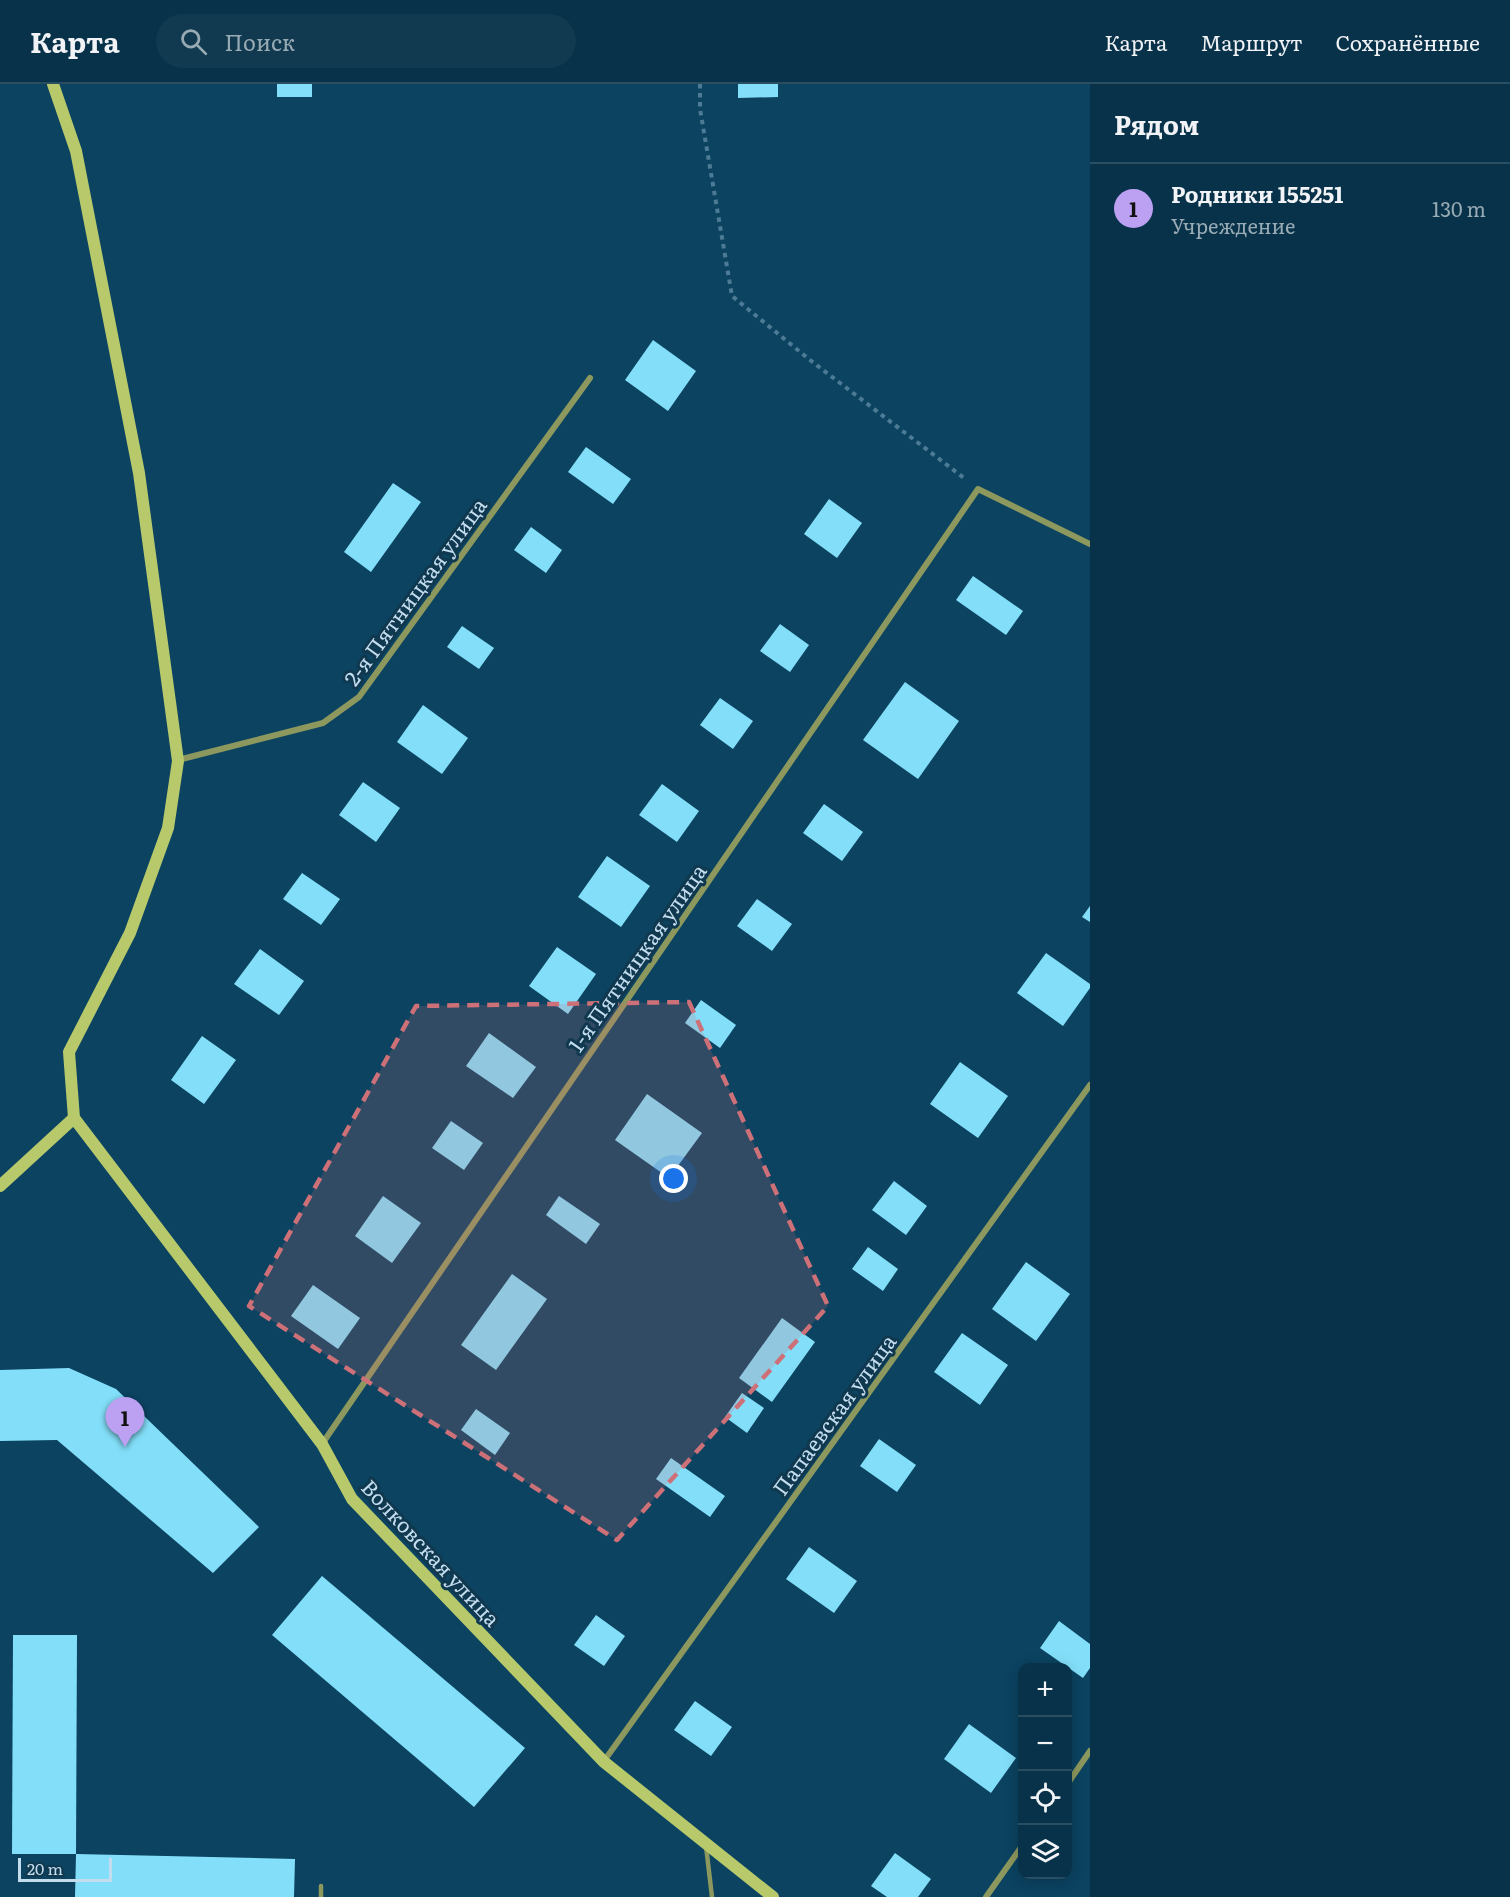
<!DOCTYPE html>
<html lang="ru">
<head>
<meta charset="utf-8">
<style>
	body { margin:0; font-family:Literata,serif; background:#113a50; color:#f1f3f6 }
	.controls { position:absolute; right:18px; bottom:18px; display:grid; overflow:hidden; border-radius:12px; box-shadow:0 3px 15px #0003 }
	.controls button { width:54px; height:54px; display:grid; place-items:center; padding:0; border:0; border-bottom:2px solid #294d61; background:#083249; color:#f1f3f6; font:30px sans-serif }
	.scale { position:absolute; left:18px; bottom:15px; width:94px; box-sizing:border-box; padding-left:6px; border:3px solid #c3ddef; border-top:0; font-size:16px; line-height:21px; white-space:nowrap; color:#c3ddef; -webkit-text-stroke:4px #10384f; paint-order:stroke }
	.you { position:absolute; left:674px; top:1095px; width:21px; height:21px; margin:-15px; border:4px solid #fff; border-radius:50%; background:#1a73e8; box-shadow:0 0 0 9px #1a73e833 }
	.badge { display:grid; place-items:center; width:39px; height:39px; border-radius:50%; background:#bca0f2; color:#111; font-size:20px; font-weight:700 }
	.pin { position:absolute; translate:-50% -50px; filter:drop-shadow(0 2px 3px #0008) }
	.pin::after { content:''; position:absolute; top:32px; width:21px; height:18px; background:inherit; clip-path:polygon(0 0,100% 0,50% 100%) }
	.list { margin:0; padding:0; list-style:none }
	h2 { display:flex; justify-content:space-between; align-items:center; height:78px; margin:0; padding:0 24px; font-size:26px }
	h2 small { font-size:20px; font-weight:400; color:#98aab4 }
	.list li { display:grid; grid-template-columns:39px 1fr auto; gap:18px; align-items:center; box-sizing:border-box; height:90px; padding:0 24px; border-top:2px solid #294d61 }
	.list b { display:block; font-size:22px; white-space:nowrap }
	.list p { margin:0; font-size:20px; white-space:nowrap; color:#98aab4 }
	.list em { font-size:20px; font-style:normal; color:#98aab4 }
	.icon { flex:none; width:33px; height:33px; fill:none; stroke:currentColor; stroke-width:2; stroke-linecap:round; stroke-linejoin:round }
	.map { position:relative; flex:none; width:1090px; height:1813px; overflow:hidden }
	header { display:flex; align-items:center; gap:36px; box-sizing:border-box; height:84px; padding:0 30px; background:#083249; border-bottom:2px solid #294d61 }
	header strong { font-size:28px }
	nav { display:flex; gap:33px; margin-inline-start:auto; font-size:21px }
	.search { width:420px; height:54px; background:#113a50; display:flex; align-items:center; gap:15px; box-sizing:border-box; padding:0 21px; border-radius:33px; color:#98aab4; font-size:22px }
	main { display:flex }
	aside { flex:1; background:#083249 }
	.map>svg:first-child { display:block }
	.building { fill:#83dff9 }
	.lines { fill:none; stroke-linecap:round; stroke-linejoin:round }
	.path { stroke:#4d7a94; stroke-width:4; stroke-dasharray:4.5 4.5; stroke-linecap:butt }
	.lane { stroke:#8c985e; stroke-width:4.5 }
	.street { stroke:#8c985e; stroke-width:6 }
	.secondary { stroke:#b7c96b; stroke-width:12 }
	.marked { fill:#ce7078; fill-opacity:0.2; stroke:#ce7078; stroke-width:4.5; stroke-dasharray:12 8; stroke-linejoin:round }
	.labels { text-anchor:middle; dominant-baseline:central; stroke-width:6; stroke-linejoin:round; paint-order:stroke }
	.street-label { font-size:21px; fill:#c3ddef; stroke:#10384f }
</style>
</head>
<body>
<header>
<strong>Карта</strong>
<div class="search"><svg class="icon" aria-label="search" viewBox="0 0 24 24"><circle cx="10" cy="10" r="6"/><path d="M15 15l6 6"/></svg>Поиск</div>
<nav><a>Карта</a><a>Маршрут</a><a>Сохранённые</a></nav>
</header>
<main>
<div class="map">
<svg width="1090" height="1813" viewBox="0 0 1090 1813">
	<rect width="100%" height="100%" fill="#0b4361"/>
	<g class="building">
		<rect x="277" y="0" width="35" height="13"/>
		<polygon points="738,0 778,0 778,13 738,14"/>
		<polygon points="653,256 696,287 668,327 625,296"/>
		<polygon points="586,363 631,395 613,420 568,388"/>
		<polygon points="393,399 421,418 371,488 344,468"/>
		<polygon points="829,415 862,439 837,474 804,450"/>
		<polygon points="531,443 562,466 546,489 514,466"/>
		<polygon points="973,492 1023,527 1006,551 956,516"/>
		<polygon points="780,540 809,561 790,588 760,567"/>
		<polygon points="462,542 494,564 479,585 447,563"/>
		<polygon points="905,598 959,637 918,695 863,656"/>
		<polygon points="720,614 753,637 733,665 700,641"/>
		<polygon points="423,621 468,654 442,690 397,658"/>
		<polygon points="363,698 400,724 376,758 339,731"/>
		<polygon points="662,700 699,727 677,758 639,731"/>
		<polygon points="824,720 863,748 842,777 803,749"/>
		<polygon points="607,772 650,802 621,843 578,813"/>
		<polygon points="302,789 340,815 321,841 283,815"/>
		<polygon points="757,815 792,840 772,867 737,842"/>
		<polygon points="1090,822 1090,838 1082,833"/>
		<polygon points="557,863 596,890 568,930 529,902"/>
		<polygon points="260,865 304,897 279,931 234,900"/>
		<polygon points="1046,869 1090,900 1090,904 1063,942 1017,909"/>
		<polygon points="701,916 736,941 720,964 685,939"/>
		<polygon points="489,949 536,983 513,1014 466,982"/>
		<polygon points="202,952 236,976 204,1020 171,996"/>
		<polygon points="960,978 1008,1012 978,1054 930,1020"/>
		<polygon points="647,1010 702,1049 669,1094 615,1056"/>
		<polygon points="451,1037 483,1059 464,1086 432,1064"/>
		<polygon points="894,1097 927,1122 906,1151 872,1126"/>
		<polygon points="383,1112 421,1139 392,1179 355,1152"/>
		<polygon points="559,1112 600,1140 586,1160 546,1131"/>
		<polygon points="868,1163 898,1185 883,1207 852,1185"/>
		<polygon points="1026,1178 1070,1210 1036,1257 992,1225"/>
		<polygon points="512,1190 547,1215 496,1286 461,1261"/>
		<polygon points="313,1201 360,1234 338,1265 291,1232"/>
		<polygon points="782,1234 815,1258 772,1318 739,1294"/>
		<polygon points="962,1249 1008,1281 980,1321 934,1288"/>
		<polygon points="69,1284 116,1305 259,1443 213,1489 57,1356 0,1357 0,1286"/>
		<polygon points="742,1309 764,1324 747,1349 725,1333"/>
		<polygon points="476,1325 510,1349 495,1371 461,1346"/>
		<polygon points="879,1355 916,1381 897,1408 860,1382"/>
		<polygon points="671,1374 725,1412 710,1433 656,1395"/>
		<polygon points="809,1463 857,1497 834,1529 786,1495"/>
		<polygon points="322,1492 525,1664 474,1723 272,1551"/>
		<polygon points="596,1531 625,1552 604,1582 574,1561"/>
		<polygon points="1059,1537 1090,1560 1090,1584 1083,1594 1040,1564"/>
		<polygon points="13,1551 77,1551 76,1770 12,1770"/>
		<polygon points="695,1617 732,1643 711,1672 674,1646"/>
		<polygon points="969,1640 1016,1674 991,1709 944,1675"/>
		<polygon points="895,1769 931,1795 918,1813 887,1813 871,1802"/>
		<polygon points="76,1770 295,1775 294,1813 75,1813"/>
	</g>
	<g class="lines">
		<polyline class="path" points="700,0 700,25 732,212 810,276 964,394"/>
		<g class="lane">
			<polyline points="706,1762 712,1813"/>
			<polyline points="321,1802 321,1813"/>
		</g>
		<g class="street">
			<polyline points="178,676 323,639 359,613 590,294"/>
			<polyline points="322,1360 978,405 1090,460"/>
			<polyline points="604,1677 1090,1001"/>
			<polyline points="1068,1699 1090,1667"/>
			<polyline points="986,1813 1022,1762"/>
		</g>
		<g class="secondary">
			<polyline points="53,0 76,67 139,389 178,677 168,744 130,849 69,968 74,1034 322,1360 352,1415 604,1678 773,1813"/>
			<polyline points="0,1102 74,1034"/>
		</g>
	</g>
	<path class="marked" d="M 689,918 L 828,1222 L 617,1456 L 249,1222 L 416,922 Z"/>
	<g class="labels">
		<g class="street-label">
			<text transform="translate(414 507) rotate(-54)">2-я Пятницкая улица</text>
			<text transform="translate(636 873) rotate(-55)">1-я Пятницкая улица</text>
			<text transform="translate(833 1330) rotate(-54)">Папаевская улица</text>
			<text transform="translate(432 1468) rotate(47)">Волковская улица</text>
		</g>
	</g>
</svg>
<div class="controls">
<button>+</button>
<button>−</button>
<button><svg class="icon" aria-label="locate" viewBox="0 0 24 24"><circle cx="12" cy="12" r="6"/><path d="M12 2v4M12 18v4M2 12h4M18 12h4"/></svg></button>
<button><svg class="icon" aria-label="layers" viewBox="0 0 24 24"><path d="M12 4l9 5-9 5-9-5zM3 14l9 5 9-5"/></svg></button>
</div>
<div class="scale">20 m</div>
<div class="you"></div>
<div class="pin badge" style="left:125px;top:1363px">1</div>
</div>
<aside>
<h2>Рядом<small></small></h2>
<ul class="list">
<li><span class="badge">1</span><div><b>Родники 155251</b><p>Учреждение</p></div><em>130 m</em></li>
</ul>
</aside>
</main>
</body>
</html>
